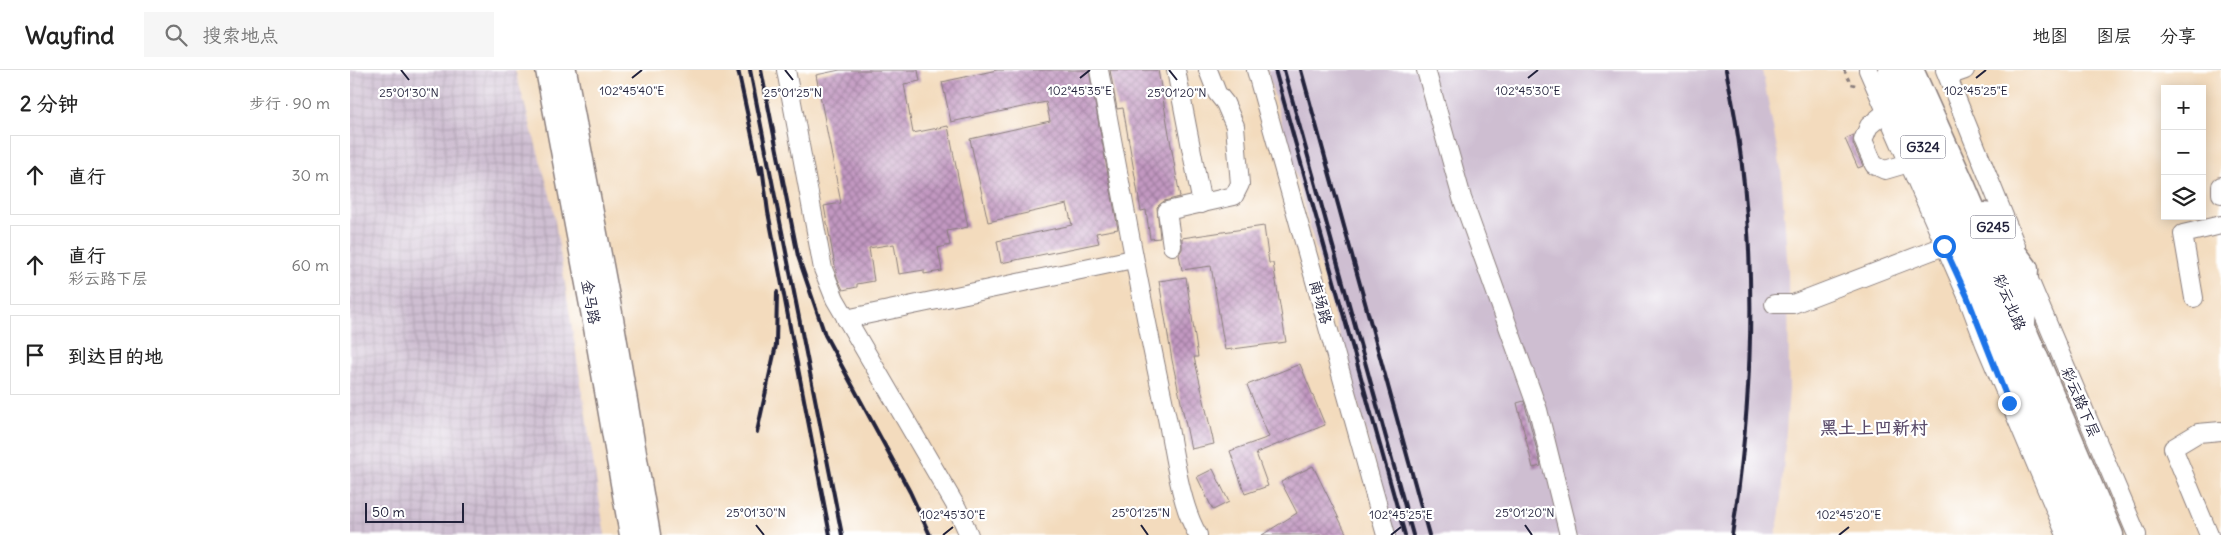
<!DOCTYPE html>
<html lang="zh">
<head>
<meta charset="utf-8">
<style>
	body { margin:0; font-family:Delius,"LXGW WenKai TC",sans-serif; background:#f6f6f6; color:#222 }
	.controls { position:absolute; right:15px; top:15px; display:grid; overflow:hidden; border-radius:0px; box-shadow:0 2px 12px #0003 }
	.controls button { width:45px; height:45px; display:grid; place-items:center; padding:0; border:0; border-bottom:1px solid #e0e0e0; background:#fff; color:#222; font:25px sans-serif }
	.scale { position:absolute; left:15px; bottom:12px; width:99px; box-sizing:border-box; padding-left:5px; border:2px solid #22223b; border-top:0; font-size:14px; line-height:18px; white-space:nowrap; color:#22223b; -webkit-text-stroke:4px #fff; paint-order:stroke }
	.stop { position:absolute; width:15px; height:15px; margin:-11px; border:4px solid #1a73e8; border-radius:50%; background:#fff }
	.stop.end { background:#1a73e8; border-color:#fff; box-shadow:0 1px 5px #0008 }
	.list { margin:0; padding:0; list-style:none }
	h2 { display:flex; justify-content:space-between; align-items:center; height:65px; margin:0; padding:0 20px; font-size:21px }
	h2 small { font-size:16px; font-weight:400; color:#767676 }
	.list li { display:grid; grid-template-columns:32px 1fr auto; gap:15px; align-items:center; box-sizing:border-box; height:80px; margin:0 10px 10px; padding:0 10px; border:1px solid #e0e0e0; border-radius:0px }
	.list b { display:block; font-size:19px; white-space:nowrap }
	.list p { margin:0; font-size:16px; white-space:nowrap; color:#767676 }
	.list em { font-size:16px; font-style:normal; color:#767676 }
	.icon { flex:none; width:28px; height:28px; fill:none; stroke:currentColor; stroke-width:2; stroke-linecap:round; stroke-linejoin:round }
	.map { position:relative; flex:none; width:1871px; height:465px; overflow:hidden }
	header { display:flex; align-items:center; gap:30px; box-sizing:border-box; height:70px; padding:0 25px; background:#fff; border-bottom:1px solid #e0e0e0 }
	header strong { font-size:24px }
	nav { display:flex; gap:28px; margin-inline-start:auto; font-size:18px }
	.search { width:350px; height:45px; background:#f6f6f6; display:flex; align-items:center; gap:12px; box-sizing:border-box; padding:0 18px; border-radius:0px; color:#767676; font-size:19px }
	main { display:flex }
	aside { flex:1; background:#fff }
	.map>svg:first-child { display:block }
	.industrial { fill:url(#industrial-grid) }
	.railway { fill:#cebed1 }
	.building { fill:url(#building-cross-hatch) }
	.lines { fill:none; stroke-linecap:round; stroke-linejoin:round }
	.minor-casing { stroke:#8a7e7c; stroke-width:20 }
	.major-casing { stroke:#8a7e7c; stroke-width:25 }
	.highway-casing { stroke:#8a7e7c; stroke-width:29 }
	.path { stroke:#8a7e7c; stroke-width:2.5; stroke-dasharray:4 4; stroke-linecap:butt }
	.minor { stroke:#fff; stroke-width:18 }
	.major { stroke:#fff; stroke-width:22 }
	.highway { stroke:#fff; stroke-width:26 }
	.rail { stroke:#22223b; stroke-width:4 }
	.route { stroke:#1a73e8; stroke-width:6 }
	.ticks { fill:none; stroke:#22223b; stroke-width:2 }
	.labels { text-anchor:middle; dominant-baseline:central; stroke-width:4.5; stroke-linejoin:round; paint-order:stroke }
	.shield { fill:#fff; stroke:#646476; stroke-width:1 }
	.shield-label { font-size:14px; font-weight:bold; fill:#22223b }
	.street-label { font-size:15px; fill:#22223b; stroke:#fff }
	.quarter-label { font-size:18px; font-weight:bold; fill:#5a4b6a; stroke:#fff }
	.ticks-label { font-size:12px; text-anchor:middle; fill:#22223b; stroke:#fff; stroke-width:4.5; stroke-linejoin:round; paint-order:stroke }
</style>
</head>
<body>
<header>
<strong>Wayfind</strong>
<div class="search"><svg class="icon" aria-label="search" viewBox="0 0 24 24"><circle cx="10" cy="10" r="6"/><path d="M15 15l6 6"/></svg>搜索地点</div>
<nav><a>地图</a><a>图层</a><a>分享</a></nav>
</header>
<main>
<aside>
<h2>2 分钟<small>步行 · 90 m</small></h2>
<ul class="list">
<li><svg class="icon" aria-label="ahead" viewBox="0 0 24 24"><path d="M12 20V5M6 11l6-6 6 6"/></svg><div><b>直行</b></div><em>30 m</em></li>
<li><svg class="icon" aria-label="ahead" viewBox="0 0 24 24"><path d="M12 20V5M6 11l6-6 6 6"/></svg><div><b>直行</b><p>彩云路下层</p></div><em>60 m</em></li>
<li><svg class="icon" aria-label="arrive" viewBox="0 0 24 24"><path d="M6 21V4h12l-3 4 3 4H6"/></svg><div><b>到达目的地</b></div></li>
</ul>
</aside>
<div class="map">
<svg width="1871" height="465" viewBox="0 0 1871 465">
	<defs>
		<pattern id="industrial-grid" width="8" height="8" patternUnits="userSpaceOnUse" patternTransform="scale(1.25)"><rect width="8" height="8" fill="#cebed1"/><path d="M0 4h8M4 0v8" fill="none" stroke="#b1a3b4"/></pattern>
		<pattern id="building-cross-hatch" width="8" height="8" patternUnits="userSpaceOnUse" patternTransform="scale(1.25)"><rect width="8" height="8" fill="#c298c1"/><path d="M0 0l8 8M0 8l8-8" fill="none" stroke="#9d7c9e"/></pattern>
	</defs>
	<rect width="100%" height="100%" fill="#fff"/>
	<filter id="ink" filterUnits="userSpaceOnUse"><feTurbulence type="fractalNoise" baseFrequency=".02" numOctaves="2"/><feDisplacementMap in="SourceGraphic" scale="10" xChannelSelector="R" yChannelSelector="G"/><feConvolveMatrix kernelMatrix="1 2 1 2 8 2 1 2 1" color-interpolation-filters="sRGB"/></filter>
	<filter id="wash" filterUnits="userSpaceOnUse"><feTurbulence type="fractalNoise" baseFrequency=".0096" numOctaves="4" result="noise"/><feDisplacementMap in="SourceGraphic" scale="20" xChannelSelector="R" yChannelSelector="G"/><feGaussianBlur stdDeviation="1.12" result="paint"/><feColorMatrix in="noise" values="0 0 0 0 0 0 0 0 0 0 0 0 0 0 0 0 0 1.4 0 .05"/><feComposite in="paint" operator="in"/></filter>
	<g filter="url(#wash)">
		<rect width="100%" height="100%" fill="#f3dbbd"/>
		<polygon class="industrial" points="0,0 165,0 202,132 255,465 0,465"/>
		<polygon class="railway" points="917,0 1412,0 1431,99 1438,201 1439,320 1430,442 1426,465 1044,465"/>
		<g id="blocks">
			<g class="building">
				<polygon points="490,0 568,0 570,11 554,14 563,63 598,56 618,157 597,161 600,175 588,178 592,201 574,204 574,200 549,204 544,174 519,178 524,211 507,214 507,217 493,220 487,207 474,136 491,133 466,5"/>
				<polygon points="647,0 739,0 768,159 746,163 749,173 651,193 647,171 722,155 717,134 638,152 620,69 700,51 696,32 601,52 592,12"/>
				<polygon points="760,0 808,0 830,127 814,131 807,137 810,168 800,169 796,140 791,141 773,38 767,39"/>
				<polygon points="1504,65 1503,74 1513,96 1508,98 1495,69"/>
				<polygon points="914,156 919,193 923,193 936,272 875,280 861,196 832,200 829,184 832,179 832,168"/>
				<polygon points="836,207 848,287 844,287 864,374 841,379 822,290 809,211"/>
				<polygon points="950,294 975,355 906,383 918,416 895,424 880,381 919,367 897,315"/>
				<polygon points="1174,331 1191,396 1183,398 1167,333"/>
				<polygon points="963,396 997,465 912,465 947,443 931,412"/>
				<polygon points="863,399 879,432 863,440 847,407"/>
			</g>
		</g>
	</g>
	<g filter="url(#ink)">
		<use href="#blocks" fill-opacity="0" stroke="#8a7e7c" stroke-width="1"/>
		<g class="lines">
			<defs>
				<g id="minor">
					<polyline points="436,0 473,199 485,229 607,438 619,465"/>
					<path d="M 749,0 C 771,116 791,232 817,348 C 824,382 830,435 848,465"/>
					<polyline points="826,0 852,134"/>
					<polyline points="906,0 1036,465"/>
					<polyline points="1076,0 1112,128 1188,340 1219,465"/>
					<polyline points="1518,0 1617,226 1635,274 1716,465"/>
					<polyline points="1595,0 1666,176"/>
					<polyline points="1598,6 1615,0"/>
					<polyline points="1537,41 1519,56 1513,70 1524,95 1535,100 1559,93"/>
					<polyline points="1871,116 1871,124"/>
					<polyline points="822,176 817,141 884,126 890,114 885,56 875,33 867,23 858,0"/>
					<polyline points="1677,205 1787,465"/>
					<polyline points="1844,228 1833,164 1871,155"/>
					<polyline points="1424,234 1443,234 1594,176"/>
					<polyline points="496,249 783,189"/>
					<polyline points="1859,465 1823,378 1848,363 1871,361"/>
				</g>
				<g id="major">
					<polyline points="197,0 243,246 281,465"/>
					<polyline points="215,0 261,243 299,465"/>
				</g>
				<g id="highway">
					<polyline points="1541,0 1738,465"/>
					<polyline points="1560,0 1612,116 1760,465"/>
					<polyline points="1635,146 1675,199 1672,254"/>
				</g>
			</defs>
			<use href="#minor" class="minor-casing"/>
			<use href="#major" class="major-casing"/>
			<use href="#highway" class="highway-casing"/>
			<polyline class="path" points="1494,0 1501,14 1509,16"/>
			<use href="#minor" class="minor"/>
			<use href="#major" class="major"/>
			<use href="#highway" class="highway"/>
			<g class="rail">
				<polyline points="388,0 410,103"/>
				<polyline points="400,0 492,465"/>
				<polyline points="411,0 448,186 475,265 560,422 580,465"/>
				<polyline points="925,0 1055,465"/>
				<polyline points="934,0 1063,465"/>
				<polyline points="951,0 1079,465"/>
				<path d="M 1376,0 C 1409,153 1406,311 1382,465"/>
				<polyline points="412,96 418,142 480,465"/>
				<polyline points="407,362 426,275 427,222"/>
			</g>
		</g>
	</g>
	<g class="lines" filter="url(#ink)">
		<polyline class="route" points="1594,176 1617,226 1659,333"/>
	</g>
	<path class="ticks" d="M 51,0 L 59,10M 435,0 L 443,10M 819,0 L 827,10M 282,8 L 292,0M 730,8 L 740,0M 1178,8 L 1188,0M 1626,8 L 1636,0M 406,455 L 414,465M 791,455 L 798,465M 1175,455 L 1182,465M 593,465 L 603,457M 1041,465 L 1051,457M 1489,465 L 1499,457"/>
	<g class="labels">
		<g class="shield">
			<rect x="1550.5" y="65.5" width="45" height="23" rx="4"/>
			<rect x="1620.5" y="145.5" width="45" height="23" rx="4"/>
		</g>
		<g class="shield-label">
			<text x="1573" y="77">G324</text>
			<text x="1643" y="157">G245</text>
		</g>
		<g class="street-label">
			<text transform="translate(241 232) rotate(80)">金马路</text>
			<text transform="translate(971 232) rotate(74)">南场路</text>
			<text transform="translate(1660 232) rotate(67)">彩云北路</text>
			<text transform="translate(1731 332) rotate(67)">彩云路下层</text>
		</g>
		<g class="quarter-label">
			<text x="1524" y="357">黑土上凹新村</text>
		</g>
	</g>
	<g class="ticks-label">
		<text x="282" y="25">102°45'40"E</text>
		<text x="730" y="25">102°45'35"E</text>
		<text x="1178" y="25">102°45'30"E</text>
		<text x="1626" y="25">102°45'25"E</text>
		<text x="59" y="27">25°01'30"N</text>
		<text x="443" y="27">25°01'25"N</text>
		<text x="827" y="27">25°01'20"N</text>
		<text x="406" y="447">25°01'30"N</text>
		<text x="791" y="447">25°01'25"N</text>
		<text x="1175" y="447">25°01'20"N</text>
		<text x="603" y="449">102°45'30"E</text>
		<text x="1051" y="449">102°45'25"E</text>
		<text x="1499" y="449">102°45'20"E</text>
	</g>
</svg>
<div class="controls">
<button>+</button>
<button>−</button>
<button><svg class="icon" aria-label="layers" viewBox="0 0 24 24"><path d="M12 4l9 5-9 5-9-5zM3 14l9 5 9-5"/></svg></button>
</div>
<div class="scale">50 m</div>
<div class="stop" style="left:1594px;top:176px"></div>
<div class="stop end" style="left:1659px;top:333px"></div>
</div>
</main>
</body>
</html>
